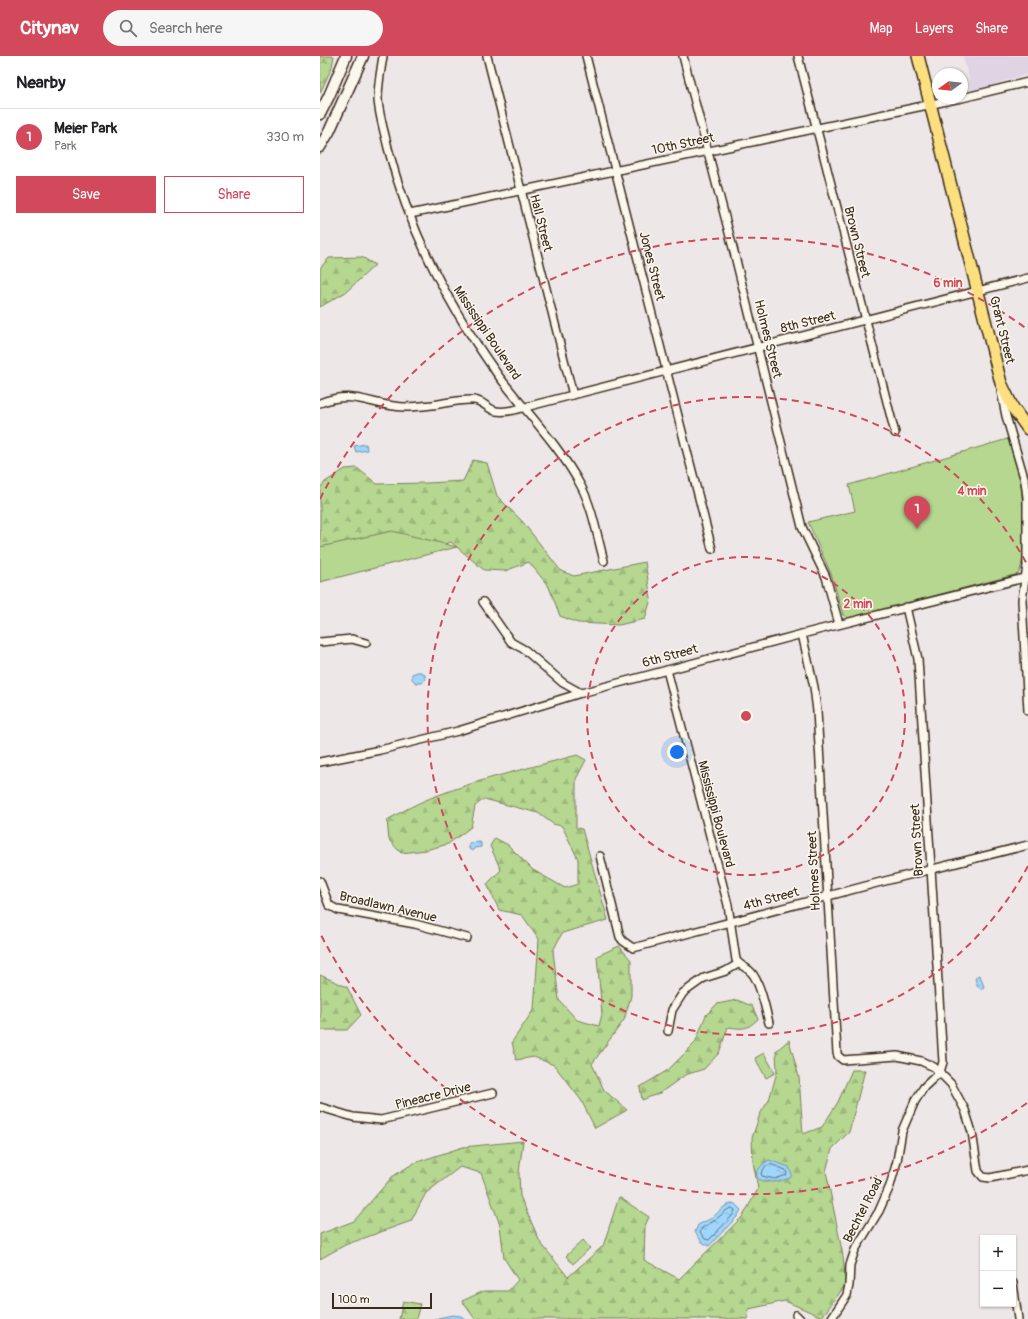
<!DOCTYPE html>
<html lang="en">
<head>
<meta charset="utf-8">
<style>
	body { margin:0; font-family:Pangolin,sans-serif; background:#f6f6f6; color:#202124 }
	.controls { position:absolute; right:12px; bottom:12px; display:grid; overflow:hidden; border-radius:0px; box-shadow:0 1px 3px #0004 }
	.controls button { width:36px; height:36px; display:grid; place-items:center; padding:0; border:0; border-bottom:1px solid #e0e0e0; background:#fff; color:#202124; font:20px sans-serif }
	.compass { position:absolute; left:612px; top:12px; width:36px; height:36px; border-radius:50%; background:#fff; box-shadow:0 1px 3px #0004; rotate:255deg }
	.scale { position:absolute; left:12px; bottom:10px; width:100px; box-sizing:border-box; padding-left:4px; border:2px solid #3b2a1e; border-top:0; font-size:11px; line-height:14px; white-space:nowrap; color:#3b2a1e; -webkit-text-stroke:3px #fbf7ec; paint-order:stroke }
	.you { position:absolute; left:357px; top:696px; width:14px; height:14px; margin:-10px; border:3px solid #fff; border-radius:50%; background:#1a73e8; box-shadow:0 0 0 6px #1a73e833 }
	.badge { display:grid; place-items:center; width:26px; height:26px; border-radius:50%; background:#d1495b; color:#fff; font-size:13px; font-weight:700 }
	.pin { position:absolute; translate:-50% -33px; filter:drop-shadow(0 1px 2px #0008) }
	.pin::after { content:''; position:absolute; top:21px; width:14px; height:12px; background:inherit; clip-path:polygon(0 0,100% 0,50% 100%) }
	.list { margin:0; padding:0; list-style:none }
	h2 { display:flex; justify-content:space-between; align-items:center; height:52px; margin:0; padding:0 16px; font-size:17px }
	h2 small { font-size:13px; font-weight:400; color:#757577 }
	.list li { display:grid; grid-template-columns:26px 1fr auto; gap:12px; align-items:center; box-sizing:border-box; height:56px; padding:0 16px; border-top:1px solid #e0e0e0 }
	.list b { display:block; font-size:15px; white-space:nowrap }
	.list p { margin:0; font-size:13px; white-space:nowrap; color:#757577 }
	.list em { font-size:13px; font-style:normal; color:#757577 }
	.actions { display:flex; gap:8px; padding:12px 16px }
	.actions a { flex:1; padding:9px 0; border:1px solid #d1495b; border-radius:0px; text-align:center; font-size:14px; color:#d1495b }
	.actions .main { background:#d1495b; color:#fff }
	.icon { flex:none; width:22px; height:22px; fill:none; stroke:currentColor; stroke-width:2; stroke-linecap:round; stroke-linejoin:round }
	.map { position:relative; flex:none; width:708px; height:1263px; overflow:hidden }
	header { display:flex; align-items:center; gap:24px; box-sizing:border-box; height:56px; padding:0 20px; background:#d1495b; color:#fff }
	header strong { font-size:19px }
	nav { display:flex; gap:22px; margin-inline-start:auto; font-size:14px }
	.search { width:280px; height:36px; background:#f6f6f6; display:flex; align-items:center; gap:10px; box-sizing:border-box; padding:0 14px; border-radius:22px; color:#757577; font-size:15px }
	main { display:flex }
	aside { flex:1; background:#fff }
	.map>svg:first-child { display:block }
	.built { fill:#ded4e3 }
	.forest { fill:url(#forest-firs); stroke:#788057 }
	.green { fill:#b5d790; stroke:#788057 }
	.water { fill:url(#water-ripples); stroke:#7691a4 }
	.lines { fill:none; stroke-linecap:round; stroke-linejoin:round }
	.shore { stroke:#636f77; stroke-width:1 }
	.street-casing { stroke:#3b2a1e; stroke-width:10 }
	.secondary-casing { stroke:#3b2a1e; stroke-width:13 }
	.primary-casing { stroke:#3b2a1e; stroke-width:14 }
	.street { stroke:#fbf7ec; stroke-width:7 }
	.secondary { stroke:#fbf7ec; stroke-width:10 }
	.primary { stroke:#fce080; stroke-width:11 }
	.ring { fill:none; stroke:#d1495b; stroke-width:2; stroke-dasharray:7 5 }
	.labels { text-anchor:middle; dominant-baseline:central; stroke-width:3; stroke-linejoin:round; paint-order:stroke }
	.street-label { font-size:13px; fill:#3b2a1e; stroke:#fbf7ec }
	.centre { fill:#d1495b; stroke:#fbf7ec; stroke-width:2 }
	.ring-label { font-size:12px; text-anchor:middle; font-weight:bold; fill:#d1495b; stroke:#fbf7ec; stroke-width:3; stroke-linejoin:round; paint-order:stroke }
</style>
</head>
<body>
<header>
<strong>Citynav</strong>
<div class="search"><svg class="icon" aria-label="search" viewBox="0 0 24 24"><circle cx="10" cy="10" r="6"/><path d="M15 15l6 6"/></svg>Search here</div>
<nav><a>Map</a><a>Layers</a><a>Share</a></nav>
</header>
<main>
<aside>
<h2>Nearby<small></small></h2>
<ul class="list">
<li><span class="badge">1</span><div><b>Meier Park</b><p>Park</p></div><em>330 m</em></li>
</ul>
<div class="actions"><a class="main">Save</a><a>Share</a></div>
</aside>
<div class="map">
<svg width="708" height="1263" viewBox="0 0 708 1263">
	<defs>
		<pattern id="forest-firs" width="22" height="20" patternUnits="userSpaceOnUse"><rect width="22" height="20" fill="#b5d790"/><path d="M5 1l3.5 6h-7zM16 11l3.5 6h-7z" fill="#9db97c"/></pattern>
		<pattern id="water-ripples" width="26" height="14" patternUnits="userSpaceOnUse"><rect width="26" height="14" fill="#9ed6fd"/><path d="M2 4q2-2 4 0t4 0M15 11q2-2 4 0t4 0" fill="none" stroke="#89b8d8"/></pattern>
	</defs>
	<rect width="100%" height="100%" fill="#eee7e8"/>
	<filter id="ink" filterUnits="userSpaceOnUse"><feTurbulence type="fractalNoise" baseFrequency=".025" numOctaves="2"/><feDisplacementMap in="SourceGraphic" scale="8" xChannelSelector="R" yChannelSelector="G"/><feConvolveMatrix kernelMatrix="1 2 1 2 8 2 1 2 1" color-interpolation-filters="sRGB"/></filter>
	<g filter="url(#ink)">
		<polygon class="built" points="643,0 708,0 708,18 652,35"/>
		<g class="forest">
			<polygon points="0,0 14,0 12,11 0,37"/>
			<polygon points="42,201 55,209 26,236 0,251 0,212 9,202"/>
			<polygon points="153,404 167,407 177,440 202,465 241,515 254,520 325,506 331,543 325,563 299,569 258,567 240,560 229,531 209,506 185,515 164,514 131,486 0,526 0,432 5,426 25,413 37,412 57,428 107,427 143,425"/>
			<path d="M 257,699 L 266,704 L 256,723 L 256,772 L 262,773 L 288,864 L 242,877 L 233,895 L 239,944 L 257,964 L 279,970 L 282,958 L 277,900 L 299,890 L 311,904 L 311,940 L 304,964 L 272,1008 L 284,1034 L 307,1054 L 275,1072 L 261,1044 L 234,1009 L 214,1001 L 196,1004 L 192,986 L 214,953 L 219,883 L 202,859 L 179,854 L 167,828 L 181,814 L 170,790 L 175,782 L 188,789 L 213,814 L 245,832 L 258,828 L 258,803 L 242,770 L 233,768 L 218,757 L 164,743 L 155,750 L 151,771 L 128,788 L 106,794 L 81,797 L 69,784 L 67,764 C 83,755 99,746 116,740 C 162,722 210,712 257,699 Z"/>
			<polygon points="0,919 27,931 41,959 27,974 0,974"/>
			<path d="M 417,944 L 432,950 L 438,963 C 426,974 424,973 408,971 L 399,997 L 384,1013 L 365,1019 L 340,1037 L 322,1044 L 320,1031 L 348,1014 L 375,987 L 386,959 L 397,948 Z"/>
			<polygon points="469,984 479,1021 483,1078 502,1071 518,1046 532,1014 545,1014 529,1076 512,1093 506,1115 523,1200 526,1228 502,1261 465,1245 429,1253 428,1263 155,1263 142,1245 164,1235 188,1235 198,1224 184,1202 180,1169 161,1117 140,1111 106,1137 91,1165 25,1189 0,1203 0,1178 34,1165 72,1121 94,1107 143,1091 203,1085 199,1117 200,1140 220,1186 248,1221 283,1190 299,1141 329,1161 325,1170 324,1204 359,1223 423,1160 438,1133 433,1106 432,1082 440,1058 449,1044 457,1016 456,995"/>
			<polygon points="83,1245 100,1248 96,1263 79,1263"/>
		</g>
		<g class="green">
			<path d="M 691,382 C 693,393 697,404 699,415 C 702,432 708,506 698,518 L 528,562 L 523,559 L 512,520 L 488,466 L 535,455 L 529,429 Z"/>
			<polygon points="72,475 137,491 0,526 0,491"/>
			<polygon points="444,997 455,1017 446,1022 435,1002"/>
			<polygon points="263,1184 270,1192 253,1208 246,1200"/>
		</g>
		<g class="water">
			<polygon points="46,388 47,394 36,396 34,390"/>
			<polygon points="97,616 101,616 105,619 105,623 102,627 96,627 92,623 92,618"/>
			<polygon points="160,786 161,787 161,791 154,792 153,795 149,793 149,787"/>
			<polygon points="659,919 661,922 664,931 660,933 658,931 655,923 657,920"/>
			<path d="M 449,1104 L 469,1111 L 472,1119 L 470,1122 C 458,1126 450,1128 438,1123 L 436,1117 L 443,1108 Z"/>
			<polygon points="414,1147 421,1154 417,1161 389,1190 382,1186 375,1176 378,1169 392,1162 405,1150"/>
			<polygon points="132,1259 141,1260 145,1263 114,1263"/>
		</g>
		<g class="lines">
			<g class="shore">
				<polygon points="450,1108 466,1114 467,1119 455,1123 442,1120 441,1117 445,1111"/>
				<polygon points="412,1152 415,1154 413,1159 389,1184 385,1183 380,1176 382,1172 394,1165 407,1154"/>
			</g>
			<defs>
				<g id="street">
					<path d="M 63,0 C 61,14 58,28 58,42 C 58,56 65,78 68,92 C 89,174 129,251 178,319 C 206,356 239,389 261,430 C 273,453 277,480 284,505"/>
					<polyline points="167,0 253,339"/>
					<polyline points="266,0 392,493"/>
					<polyline points="363,0 413,192 482,471 506,521 519,568"/>
					<polyline points="478,0 575,377"/>
					<polyline points="642,42 708,26"/>
					<polyline points="90,158 641,42"/>
					<polyline points="681,335 686,360 705,425 707,441 707,510 702,544 708,655"/>
					<path d="M 0,347 C 34,333 51,350 84,351 C 93,351 103,350 112,349 C 126,347 140,343 154,344 C 163,345 168,353 176,355 C 182,356 189,355 194,354 L 708,222"/>
					<polyline points="163,546 191,586 205,594 243,627 261,637"/>
					<polyline points="482,578 494,631 497,655 517,997 518,1000 523,1004 577,1000 601,1005 614,1011 631,1028 645,1054 652,1076 658,1115 663,1121 670,1122 708,1114"/>
					<polyline points="0,586 32,583 46,587"/>
					<path d="M 347,614 L 408,849 L 416,904 C 420,910 426,911 431,916 C 440,925 446,954 449,967"/>
					<polyline points="0,706 60,694 138,675 261,637 482,578 708,521"/>
					<polyline points="280,800 300,881 303,885 313,892 557,827 708,789"/>
					<polyline points="0,825 9,849 18,854 95,868 147,882"/>
					<polyline points="348,975 352,954 363,937 384,922 406,915 418,908"/>
					<polyline points="0,1051 33,1061 61,1064 173,1037"/>
					<polyline points="693,1227 698,1263"/>
					<polyline points="476,1259 480,1263"/>
					<polyline points="511,1263 527,1239 529,1229 530,1209 535,1194 559,1155 570,1130 577,1105 582,1075 588,1061 595,1045 604,1031 620,1016 623,1006 598,603 586,551"/>
				</g>
				<g id="secondary">
					<polyline points="0,58 9,40 26,0"/>
					<polyline points="0,91 9,76 43,0"/>
				</g>
				<polyline id="primary" points="598,0 681,327 693,352 708,373"/>
			</defs>
			<use href="#street" class="street-casing"/>
			<use href="#secondary" class="secondary-casing"/>
			<use href="#primary" class="primary-casing"/>
			<use href="#street" class="street"/>
			<use href="#secondary" class="secondary"/>
			<use href="#primary" class="primary"/>
		</g>
	</g>
	<g class="ring">
		<circle cx="426" cy="660" r="159"/>
		<path d="M708 810A319 319 0 1 1 708 510"/>
		<path d="M707 1047A478 478 0 0 1 0 877M0 443A478 478 0 0 1 707 273"/>
	</g>
	<g class="labels">
		<g class="street-label">
			<text transform="translate(363 88) rotate(-12)">10th Street</text>
			<text transform="translate(221 167) rotate(76)">Hall Street</text>
			<text transform="translate(537 186) rotate(76)">Brown Street</text>
			<text transform="translate(332 210) rotate(76)">Jones Street</text>
			<text transform="translate(488 266) rotate(-14)">8th Street</text>
			<text transform="translate(682 274) rotate(76)">Grant Street</text>
			<text transform="translate(167 277) rotate(56)">Mississippi Boulevard</text>
			<text transform="translate(448 283) rotate(76)">Holmes Street</text>
			<text transform="translate(350 600) rotate(-15)">6th Street</text>
			<text transform="translate(396 758) rotate(75)">Mississippi Boulevard</text>
			<text transform="translate(597 784) rotate(-93)">Brown Street</text>
			<text transform="translate(494 815) rotate(-93)">Holmes Street</text>
			<text transform="translate(451 843) rotate(-15)">4th Street</text>
			<text transform="translate(68 851) rotate(13)">Broadlawn Avenue</text>
			<text transform="translate(113 1040) rotate(-14)">Pineacre Drive</text>
			<text transform="translate(543 1154) rotate(-63)">Bechtel Road</text>
		</g>
	</g>
	<circle cx="426" cy="660" r="6" class="centre"/>
	<g class="ring-label">
		<text x="628" y="231">6 min</text>
		<text x="652" y="439">4 min</text>
		<text x="538" y="552">2 min</text>
	</g>
</svg>
<div class="controls">
<button>+</button>
<button>−</button>
</div>
<svg class="compass" viewBox="-18 -18 36 36"><path d="M0-13l5 13h-10z" fill="#e53935"/><path d="M0 13l5-13h-10z" fill="#757577"/></svg>
<div class="scale">100 m</div>
<div class="you"></div>
<div class="pin badge" style="left:597px;top:473px">1</div>
</div>
</main>
</body>
</html>
